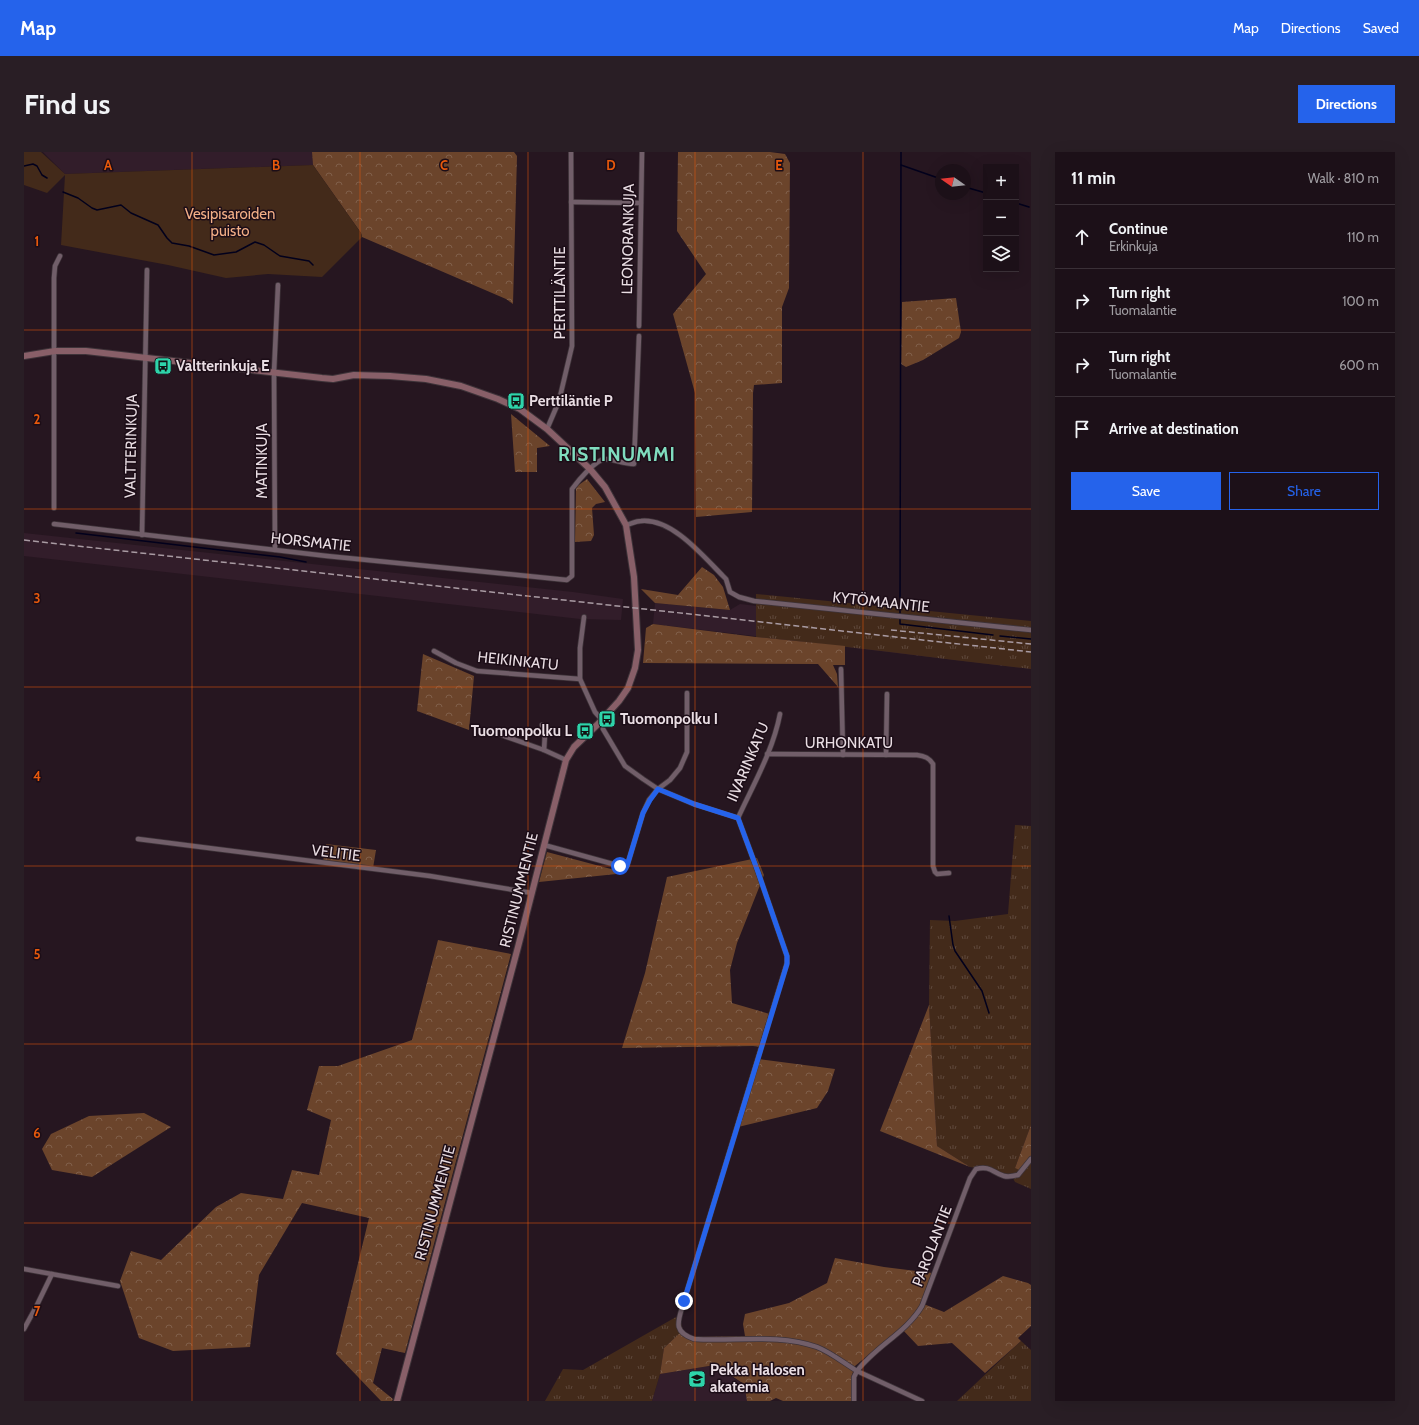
<!DOCTYPE html>
<html lang="en">
<head>
<meta charset="utf-8">
<style>
	body { margin:0; font-family:Cabin,sans-serif; background:#291e25; color:#f1f3f6 }
	.controls { position:absolute; right:12px; top:12px; display:grid; overflow:hidden; border-radius:0px; box-shadow:0 4px 16px #0002 }
	.controls button { width:36px; height:36px; display:grid; place-items:center; padding:0; border:0; border-bottom:1px solid #3a3037; background:#1c1018; color:#f1f3f6; font:20px sans-serif }
	.compass { position:absolute; left:911px; top:12px; width:36px; height:36px; border-radius:50%; background:#1c1018; box-shadow:0 4px 16px #0002; rotate:284deg }
	.stop { position:absolute; width:12px; height:12px; margin:-9px; border:3px solid #2563eb; border-radius:50%; background:#fff }
	.stop.end { background:#2563eb; border-color:#fff; box-shadow:0 1px 4px #0008 }
	.list { margin:0; padding:0; list-style:none }
	h2 { display:flex; justify-content:space-between; align-items:center; height:52px; margin:0; padding:0 16px; font-size:17px }
	h2 small { font-size:13px; font-weight:400; color:#a09da2 }
	.list li { display:grid; grid-template-columns:26px 1fr auto; gap:12px; align-items:center; box-sizing:border-box; height:64px; padding:0 16px; border-top:1px solid #3a3037 }
	.list b { display:block; font-size:15px; white-space:nowrap }
	.list p { margin:0; font-size:13px; white-space:nowrap; color:#a09da2 }
	.list em { font-size:13px; font-style:normal; color:#a09da2 }
	.actions { display:flex; gap:8px; padding:12px 16px }
	.actions a { flex:1; padding:9px 0; border:1px solid #2563eb; border-radius:0px; text-align:center; font-size:14px; color:#2563eb }
	.actions .main { background:#2563eb; color:#fff }
	.icon { flex:none; width:22px; height:22px; fill:none; stroke:currentColor; stroke-width:2; stroke-linecap:round; stroke-linejoin:round }
	.map { position:relative; flex:none; width:1007px; height:1249px; overflow:hidden; border-radius:0px }
	header { display:flex; align-items:center; gap:24px; box-sizing:border-box; height:56px; padding:0 20px; background:#2563eb; color:#fff }
	header strong { font-size:19px }
	nav { display:flex; gap:22px; margin-inline-start:auto; font-size:14px }
	.intro { display:flex; align-items:center; justify-content:space-between; box-sizing:border-box; height:96px; padding:0 24px }
	h1 { margin:0; font-size:28px }
	.button { padding:10px 18px; border-radius:0px; background:#2563eb; color:#fff; font-size:14px; font-weight:700 }
	main { display:flex; gap:24px; padding:0 24px }
	aside { flex:1; background:#1c1018; border-radius:0px; box-shadow:0 4px 16px #0002 }
	.map>svg:first-child { display:block }
	.built { fill:#321d2a }
	.grass { fill:url(#grass-tufts) }
	.forest { fill:url(#forest-crowns) }
	.green { fill:#432a1a }
	.lines { fill:none; stroke-linecap:round; stroke-linejoin:round }
	.stream { stroke:#02001c; stroke-width:1.5 }
	.street-casing { stroke:#3e3339; stroke-width:6 }
	.secondary-casing { stroke:#3e3339; stroke-width:8 }
	.street { stroke:#715e69; stroke-width:4.5 }
	.secondary { stroke:#885f68; stroke-width:6 }
	.rail { stroke:#a99ba3; stroke-width:1.5; stroke-dasharray:6 3; stroke-linecap:butt }
	.route { stroke:#2563eb; stroke-width:5 }
	.grid { fill:none; stroke:#e8590c; stroke-width:1; stroke-opacity:0.55 }
	.labels { text-anchor:middle; dominant-baseline:central; stroke-width:3; stroke-linejoin:round; paint-order:stroke }
	.park-label { font-size:15px; fill:#f2ae86; stroke:#1c0d17 }
	.street-label { font-size:15px; fill:#e9dde3; stroke:#1c0d17 }
	.poi-label { font-size:15px; font-weight:bold; fill:#e9dde3; stroke:#1c0d17; text-anchor:start }
	.district-label { font-size:19px; font-weight:bold; letter-spacing:1px; fill:#80ddbf; stroke:#1c0d17 }
	.grid-label { font-size:13px; text-anchor:middle; font-weight:bold; fill:#e8590c; stroke:#1c0d17; stroke-width:3; stroke-linejoin:round; paint-order:stroke }
</style>
</head>
<body>
<header>
<strong>Map</strong>
<nav><a>Map</a><a>Directions</a><a>Saved</a></nav>
</header>
<div class="intro"><h1>Find us</h1><a class="button">Directions</a></div>
<main>
<div class="map">
<svg width="1007" height="1249" viewBox="0 0 1007 1249">
	<defs>
		<pattern id="grass-tufts" width="24" height="20" patternUnits="userSpaceOnUse"><rect width="24" height="20" fill="#432a1a"/><path d="M3 7l-1-3M5 7V3M7 7l1-3M15 17l-1-3M17 17v-4M19 17l1-3" fill="none" stroke="#5e483b"/></pattern>
		<pattern id="forest-crowns" width="20" height="18" patternUnits="userSpaceOnUse"><rect width="20" height="18" fill="#6b442b"/><path d="M2 6a3 3 0 1 1 6 0M12 15a3 3 0 1 1 6 0" fill="none" stroke="#805f4a"/></pattern>
	</defs>
	<rect width="100%" height="100%" fill="#261620"/>
	<g class="built">
		<polygon points="19,0 288,0 289,13 41,22"/>
		<polygon points="0,381 549,440 599,447 597,468 556,467 0,404"/>
		<polygon points="631,451 706,458 716,452 1007,484 1007,517 629,472"/>
		<polygon points="691,1213 720,1233 723,1249 628,1249 636,1222"/>
	</g>
	<g class="grass">
		<path d="M 732,442 L 1007,469 L 1007,517 C 915,507 824,494 732,485 Z"/>
		<path d="M 991,673 L 1007,674 L 1007,973 L 991,1016 L 1007,1007 L 1007,1037 L 991,1030 L 988,1024 C 979,1024 977,1021 969,1018 C 962,1016 954,1017 946,1015 L 913,994 L 905,853 L 906,768 L 931,769 L 984,762 Z"/>
		<polygon points="652,1165 657,1171 659,1178 640,1196 636,1222 628,1249 521,1249 539,1217 559,1218"/>
		<polygon points="997,1189 1007,1198 1007,1249 933,1249"/>
	</g>
	<g class="forest">
		<polygon points="288,0 490,0 493,4 489,152 482,147 338,85 337,81 289,13"/>
		<polygon points="654,0 746,0 761,2 766,11 765,136 758,155 758,231 730,233 729,241 728,360 672,365 671,241 649,162 682,122 653,79"/>
		<polygon points="932,146 937,180 935,186 899,208 882,215 877,212 878,150"/>
		<polygon points="487,262 526,294 513,296 513,320 491,320"/>
		<polygon points="563,327 581,350 572,352 568,356 570,383 567,389 551,390 552,335"/>
		<polygon points="678,415 690,423 699,435 706,458 631,451 617,437 654,443"/>
		<polygon points="629,472 732,485 821,494 821,513 809,513 813,522 814,535 794,512 619,511 622,476"/>
		<polygon points="399,502 450,524 445,578 393,559"/>
		<polygon points="302,692 352,698 349,716 299,710"/>
		<polygon points="523,700 602,721 515,730"/>
		<polygon points="733,706 740,723 713,791 706,818 708,851 749,863 738,895 729,894 598,896 621,821 643,725"/>
		<polygon points="414,788 487,802 381,1201 358,1196 349,1231 369,1247 368,1249 357,1249 312,1202 345,1066 278,1051 235,1123 226,1195 149,1199 115,1186 96,1129 107,1099 137,1108 192,1055 217,1041 259,1047 268,1018 295,1023 307,968 283,958 295,914 314,914 388,888"/>
		<polygon points="905,853 913,994 946,1015 856,979"/>
		<polygon points="735,907 811,917 804,939 793,956 714,975"/>
		<polygon points="120,961 147,975 68,1025 28,1018 18,997 27,982 65,964"/>
		<polygon points="1007,973 1007,1007 998,1019 991,1016"/>
		<polygon points="811,1106 860,1115 908,1121 897,1151 920,1160 979,1124 1004,1131 1007,1133 1007,1174 994,1186 997,1189 961,1221 928,1191 894,1194 877,1176 831,1214 827,1226 828,1249 759,1249 752,1246 746,1249 723,1249 720,1232 691,1213 636,1222 640,1196 659,1178 664,1183 670,1185 721,1184 719,1172 721,1162 765,1151 803,1131"/>
	</g>
	<polygon class="green" points="0,0 17,0 41,22 289,13 337,81 338,85 298,125 244,122 202,126 144,113 37,93 41,23 23,41 0,33"/>
	<g class="lines">
		<g class="stream">
			<polyline points="877,13 917,27"/>
			<polyline points="0,14 9,12 13,14 18,23 23,26"/>
			<polyline points="941,35 962,41"/>
			<polyline points="39,40 54,46 68,56 73,58 97,53 107,61 134,73 143,86 148,91 165,94 190,103 212,100 231,90 240,93 256,104 285,109 289,113"/>
			<polyline points="992,51 1005,55"/>
			<polyline points="52,381 256,405 282,410"/>
			<polyline points="876,462 877,0"/>
			<polyline points="876,467 876,472 969,483"/>
			<polyline points="976,484 1007,487"/>
			<polyline points="925,764 929,793 931,799 958,839 965,861"/>
		</g>
		<defs>
			<g id="street">
				<polyline points="547,50 617,51"/>
				<polyline points="615,174 618,0"/>
				<polyline points="523,277 535,249 548,194 547,0"/>
				<polyline points="30,356 30,126 31,114 36,104"/>
				<path d="M 30,372 L 303,404 L 543,428 L 548,424 L 548,337 C 554,329 571,308 581,307 C 589,307 600,312 610,312 L 615,184"/>
				<path d="M 602,373 C 607,372 612,369 617,369 C 648,366 679,404 699,424 L 702,427 L 706,440 L 715,445 L 730,449 L 1007,478"/>
				<polyline points="118,383 123,118"/>
				<polyline points="251,398 250,220 254,133"/>
				<polyline points="560,465 556,496 556,527 571,560 578,568"/>
				<polyline points="410,499 432,511 453,519 556,527"/>
				<polyline points="817,517 819,603"/>
				<polyline points="518,573 521,582 520,598"/>
				<path d="M 579,577 L 601,614 L 619,627 L 634,637 L 670,652 L 714,666 L 734,720 L 763,804 L 763,811 L 660,1149 C 655,1168 647,1179 670,1187 C 710,1190 754,1181 793,1195 C 806,1200 820,1211 833,1219 L 830,1225 L 830,1249"/>
				<polyline points="469,580 520,598 542,608"/>
				<path d="M 743,602 L 893,603 C 901,604 905,606 909,612 L 909,714 L 911,720 L 913,722 L 925,721"/>
				<polyline points="862,603 863,542"/>
				<path d="M 714,666 C 729,633 749,599 756,562"/>
				<polyline points="114,687 406,724 508,741"/>
				<polyline points="520,693 596,714 603,714 619,661 625,648 634,637 646,628 656,616 663,600 663,541"/>
				<polyline points="0,1117 94,1134"/>
				<polyline points="0,1177 12,1155 28,1122"/>
				<path d="M 898,1249 L 833,1219 C 852,1194 882,1181 898,1154 L 946,1026 L 952,1017 C 966,1013 969,1021 980,1024 C 984,1025 990,1024 994,1023 L 1007,1007"/>
			</g>
			<polyline id="secondary" points="0,204 31,199 62,199 298,226 309,227 330,223 366,224 402,227 437,234 474,247 496,257 523,277 566,317 581,335 602,373 610,425 614,498 611,516 604,536 595,549 573,573 550,595 542,608 494,795 373,1249"/>
		</defs>
		<use href="#street" class="street-casing"/>
		<use href="#secondary" class="secondary-casing"/>
		<use href="#street" class="street"/>
		<use href="#secondary" class="secondary"/>
		<g class="rail">
			<polyline points="0,388 1007,500"/>
			<polyline points="867,478 1007,492"/>
		</g>
	</g>
	<g class="lines">
		<polyline class="route" points="596,714 603,714 619,661 626,648 634,637 670,652 714,666 734,720 763,804 763,812 660,1149"/>
	</g>
	<path class="grid" d="M 168,0 L 168,1249M 336,0 L 336,1249M 504,0 L 504,1249M 671,0 L 671,1249M 839,0 L 839,1249M 0,178 L 1007,178M 0,357 L 1007,357M 0,535 L 1007,535M 0,714 L 1007,714M 0,892 L 1007,892M 0,1071 L 1007,1071"/>
	<defs>
		<symbol id="bus-square" viewBox="-11 -11 22 22"><rect x="-9" y="-9" width="18" height="18" rx="4" fill="#2ed4aa" stroke="#1c0d17"/><path d="M-5-6H5V4H4V6H2V4H-2V6H-4V4H-5ZM-3.5-4V0h7V-4ZM-3.5 1.2v1.5H-2V1.2ZM2 1.2v1.5H3.5V1.2Z" fill="#111"/></symbol>
		<symbol id="school-square" viewBox="-11 -11 22 22"><rect x="-9" y="-9" width="18" height="18" rx="4" fill="#2ed4aa" stroke="#1c0d17"/><path d="M0-5L7-2L0 1L-7-2ZM-4 1L0 2.5L4 1V4Q0 6-4 4Z" fill="#111"/></symbol>
	</defs>
	<g fill-rule="evenodd">
		<use href="#bus-square" x="129" y="204" width="20" height="20"/>
		<use href="#bus-square" x="482" y="239" width="20" height="20"/>
		<use href="#bus-square" x="573" y="557" width="20" height="20"/>
		<use href="#bus-square" x="551" y="569" width="20" height="20"/>
		<use href="#school-square" x="663" y="1217" width="20" height="20"/>
	</g>
	<g class="labels">
		<g class="park-label">
			<text x="206" y="62">Vesipisaroiden<tspan x="206" dy="17">puisto</tspan></text>
		</g>
		<g class="street-label">
			<text transform="translate(604 87) rotate(-89)">LEONORANKUJA</text>
			<text transform="translate(536 141) rotate(-90)">PERTTILÄNTIE</text>
			<text transform="translate(107 294) rotate(-89)">VALTTERINKUJA</text>
			<text transform="translate(238 309) rotate(-90)">MATINKUJA</text>
			<text transform="translate(287 390) rotate(6)">HORSMATIE</text>
			<text transform="translate(857 450) rotate(6)">KYTÖMAANTIE</text>
			<text transform="translate(494 509) rotate(6)">HEIKINKATU</text>
			<text x="825" y="591">URHONKATU</text>
			<text transform="translate(724 610) rotate(-67)">IIVARINKATU</text>
			<text transform="translate(312 701) rotate(7)">VELITIE</text>
			<text transform="translate(495 738) rotate(-76)">RISTINUMMENTIE</text>
			<text transform="translate(411 1051) rotate(-75)">RISTINUMMENTIE</text>
			<text transform="translate(908 1094) rotate(-69)">PAROLANTIE</text>
		</g>
		<g class="poi-label">
			<text x="152" y="214">Valtterinkuja E</text>
			<text x="505" y="249">Perttiläntie P</text>
			<text x="596" y="567">Tuomonpolku I</text>
			<text x="548" y="579" text-anchor="end">Tuomonpolku L</text>
			<text x="686" y="1218">Pekka Halosen<tspan x="686" dy="17">akatemia</tspan></text>
		</g>
		<g class="district-label">
			<text x="593" y="302">RISTINUMMI</text>
		</g>
	</g>
	<g class="grid-label">
		<text x="84" y="18">A</text>
		<text x="252" y="18">B</text>
		<text x="420" y="18">C</text>
		<text x="587" y="18">D</text>
		<text x="755" y="18">E</text>
		<text x="13" y="94">1</text>
		<text x="13" y="272">2</text>
		<text x="13" y="451">3</text>
		<text x="13" y="629">4</text>
		<text x="13" y="807">5</text>
		<text x="13" y="986">6</text>
		<text x="13" y="1164">7</text>
	</g>
</svg>
<div class="controls">
<button>+</button>
<button>−</button>
<button><svg class="icon" aria-label="layers" viewBox="0 0 24 24"><path d="M12 4l9 5-9 5-9-5zM3 14l9 5 9-5"/></svg></button>
</div>
<svg class="compass" viewBox="-18 -18 36 36"><path d="M0-13l5 13h-10z" fill="#e53935"/><path d="M0 13l5-13h-10z" fill="#a09da2"/></svg>
<div class="stop" style="left:596px;top:714px"></div>
<div class="stop end" style="left:660px;top:1149px"></div>
</div>
<aside>
<h2>11 min<small>Walk · 810 m</small></h2>
<ul class="list">
<li><svg class="icon" aria-label="ahead" viewBox="0 0 24 24"><path d="M12 20V5M6 11l6-6 6 6"/></svg><div><b>Continue</b><p>Erkinkuja</p></div><em>110 m</em></li>
<li><svg class="icon" aria-label="right" viewBox="0 0 24 24"><path d="M7 20v-9h11M14 6l5 5-5 5"/></svg><div><b>Turn right</b><p>Tuomalantie</p></div><em>100 m</em></li>
<li><svg class="icon" aria-label="right" viewBox="0 0 24 24"><path d="M7 20v-9h11M14 6l5 5-5 5"/></svg><div><b>Turn right</b><p>Tuomalantie</p></div><em>600 m</em></li>
<li><svg class="icon" aria-label="arrive" viewBox="0 0 24 24"><path d="M6 21V4h12l-3 4 3 4H6"/></svg><div><b>Arrive at destination</b></div></li>
</ul>
<div class="actions"><a class="main">Save</a><a>Share</a></div>
</aside>
</main>
</body>
</html>
